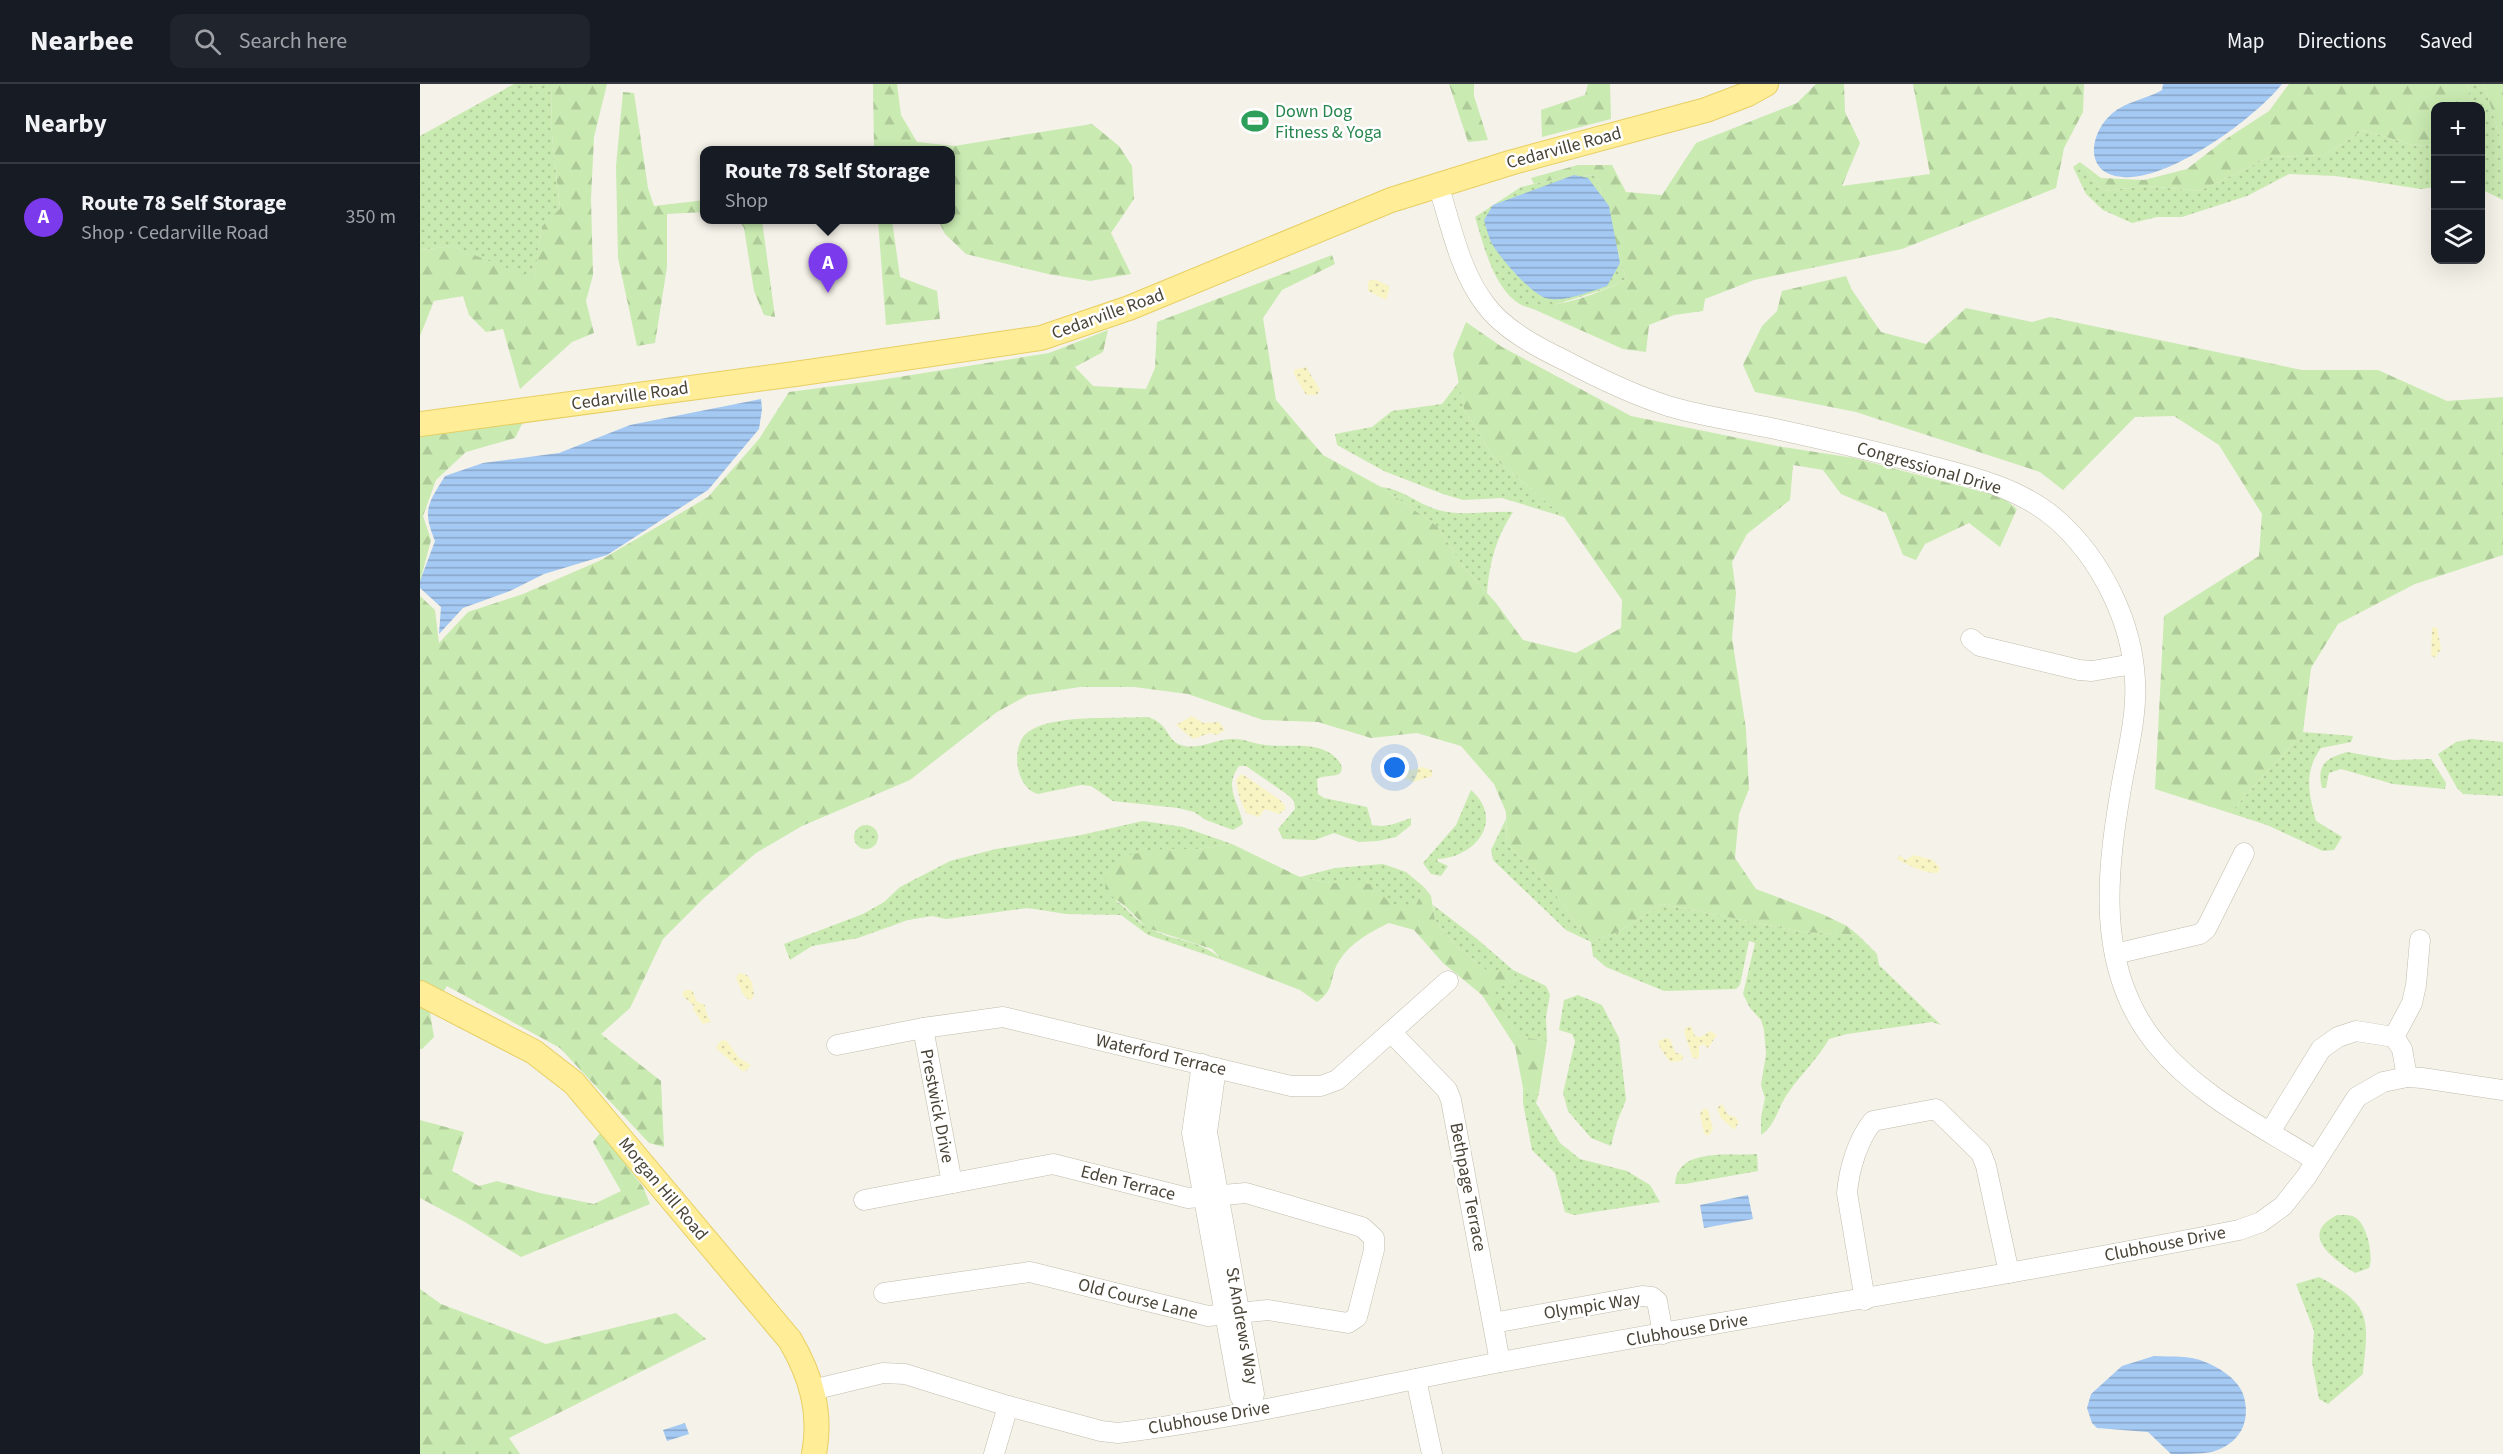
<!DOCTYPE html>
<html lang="en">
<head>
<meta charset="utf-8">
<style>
	body { margin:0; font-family:"Source Sans 3",sans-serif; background:#20242c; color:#f1f3f6 }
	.controls { position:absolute; right:18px; top:18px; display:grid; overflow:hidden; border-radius:12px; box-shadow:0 6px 24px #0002 }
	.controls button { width:54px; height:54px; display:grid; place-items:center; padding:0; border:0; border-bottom:2px solid #363941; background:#171b24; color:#f1f3f6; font:30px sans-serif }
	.you { position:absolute; left:975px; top:684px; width:21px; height:21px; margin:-15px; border:4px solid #fff; border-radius:50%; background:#1a73e8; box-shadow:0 0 0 9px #1a73e833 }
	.badge { display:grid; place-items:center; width:39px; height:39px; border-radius:50%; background:#7c3aed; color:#fff; font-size:20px; font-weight:700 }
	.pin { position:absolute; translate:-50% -50px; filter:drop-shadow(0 2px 3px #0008) }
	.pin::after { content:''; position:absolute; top:32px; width:21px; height:18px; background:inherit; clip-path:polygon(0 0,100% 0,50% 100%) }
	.popup { position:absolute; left:280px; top:62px; width:255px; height:78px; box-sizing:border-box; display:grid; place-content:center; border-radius:12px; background:#171b24; filter:drop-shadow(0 2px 4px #0005); font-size:20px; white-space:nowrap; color:#9ea1a6 }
	.popup b { font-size:22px; color:#f1f3f6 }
	.popup::after { content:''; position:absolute; left:50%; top:100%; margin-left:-12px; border:12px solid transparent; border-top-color:#171b24 }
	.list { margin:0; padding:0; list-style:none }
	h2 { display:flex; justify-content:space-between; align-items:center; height:78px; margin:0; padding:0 24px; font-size:26px }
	h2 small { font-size:20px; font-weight:400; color:#9ea1a6 }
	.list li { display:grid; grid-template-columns:39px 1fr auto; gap:18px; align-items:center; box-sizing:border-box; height:108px; padding:0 24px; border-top:2px solid #363941 }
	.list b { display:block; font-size:22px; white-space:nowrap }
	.list p { margin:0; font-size:20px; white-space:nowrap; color:#9ea1a6 }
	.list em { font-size:20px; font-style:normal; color:#9ea1a6 }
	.icon { flex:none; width:33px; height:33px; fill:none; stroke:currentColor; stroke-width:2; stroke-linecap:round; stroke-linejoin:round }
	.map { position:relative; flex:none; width:2083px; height:1370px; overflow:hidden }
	header { display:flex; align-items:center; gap:36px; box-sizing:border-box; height:84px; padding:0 30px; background:#171b24; border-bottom:2px solid #363941 }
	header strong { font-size:28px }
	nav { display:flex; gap:33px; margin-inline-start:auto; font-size:21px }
	.search { width:420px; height:54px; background:#20242c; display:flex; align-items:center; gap:15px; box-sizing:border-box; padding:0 21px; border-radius:12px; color:#9ea1a6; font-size:22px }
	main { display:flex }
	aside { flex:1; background:#171b24 }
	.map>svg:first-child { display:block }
	.grass { fill:url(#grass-dots) }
	.forest { fill:url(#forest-firs) }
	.sand { fill:url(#sand-dots) }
	.water { fill:url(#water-rules) }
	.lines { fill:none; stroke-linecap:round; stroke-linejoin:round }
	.minor-casing { stroke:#c1bcab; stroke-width:21 }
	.major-casing { stroke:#e7cf64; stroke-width:26 }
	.minor { stroke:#fff; stroke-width:20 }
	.major { stroke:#ffed97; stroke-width:24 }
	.labels { text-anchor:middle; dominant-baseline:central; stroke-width:5; stroke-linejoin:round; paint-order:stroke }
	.leisure-label { font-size:18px; fill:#27864d; stroke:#fff; text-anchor:start }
	.street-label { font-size:18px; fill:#494437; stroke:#fff }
</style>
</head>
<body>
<header>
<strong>Nearbee</strong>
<div class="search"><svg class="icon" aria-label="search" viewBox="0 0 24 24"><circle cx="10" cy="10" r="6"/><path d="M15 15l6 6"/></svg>Search here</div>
<nav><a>Map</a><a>Directions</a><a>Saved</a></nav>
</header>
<main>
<aside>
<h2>Nearby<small></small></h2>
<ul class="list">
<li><span class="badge">A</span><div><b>Route 78 Self Storage</b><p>Shop · Cedarville Road</p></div><em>350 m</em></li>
</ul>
</aside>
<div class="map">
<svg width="2083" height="1370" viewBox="0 0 2083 1370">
	<defs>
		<pattern id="grass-dots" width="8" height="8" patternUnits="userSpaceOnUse" patternTransform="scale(1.5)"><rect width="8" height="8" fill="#c9eab1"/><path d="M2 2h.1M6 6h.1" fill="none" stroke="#aeca99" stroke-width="1.8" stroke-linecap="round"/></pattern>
		<pattern id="forest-firs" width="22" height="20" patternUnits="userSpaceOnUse" patternTransform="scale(1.5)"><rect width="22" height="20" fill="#c9eab1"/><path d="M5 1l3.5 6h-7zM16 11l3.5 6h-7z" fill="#aeca99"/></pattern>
		<pattern id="sand-dots" width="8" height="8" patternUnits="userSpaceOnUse" patternTransform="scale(1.5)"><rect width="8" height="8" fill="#f9f4c4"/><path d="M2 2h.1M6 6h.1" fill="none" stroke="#d7d2a9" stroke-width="1.8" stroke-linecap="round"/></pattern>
		<pattern id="water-rules" width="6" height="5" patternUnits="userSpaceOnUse" patternTransform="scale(1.5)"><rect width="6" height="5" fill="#a4c9f3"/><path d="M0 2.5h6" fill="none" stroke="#88a5c6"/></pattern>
	</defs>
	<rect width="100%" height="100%" fill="#f5f2e9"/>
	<g class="grass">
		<polygon points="94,0 131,0 132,51 140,126 122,142 114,196 32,162 0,166 0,52"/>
		<polygon points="2048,0 2064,0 2083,64 2083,116 2061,105 2060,22 2052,22"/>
		<polygon points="1943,46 1996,62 2015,60 2015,103 2001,105 1916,92 1869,90 1827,112 1762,133 1737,133 1712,139 1683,126 1666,110 1653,83 1660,78 1683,107 1727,102 1779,107 1850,73 1905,71"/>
		<path d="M 1176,91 L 1206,195 C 1188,205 1170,210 1150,216 C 1138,219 1122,227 1110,224 C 1076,216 1064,162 1055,133 L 1101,103 L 1146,93 Z"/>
		<polygon points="1039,298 1044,325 1073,373 1144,433 1082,414 1043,416 1023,410 964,387 917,361 915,350 952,343 972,327 1022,320"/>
		<path d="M 961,403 C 982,405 998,420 1018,426 C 1043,433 1068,426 1093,428 C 1076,453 1069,480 1067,509 L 1042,481 L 1017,442 Z"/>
		<path d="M 727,633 C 751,639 745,659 765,662 C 782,665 798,654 814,655 C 825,655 835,660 846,661 C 868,664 899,656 916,674 C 920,678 925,685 919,690 C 913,693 903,691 897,695 L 898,710 L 904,714 L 947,723 L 952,741 C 967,744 976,739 991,734 L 991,741 L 976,753 L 958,757 L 939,758 L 914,749 L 895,756 L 863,755 L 858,745 L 875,725 L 874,717 L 868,711 L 826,682 L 819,682 C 803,704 819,718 823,740 L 813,746 L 786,736 L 774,728 L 758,724 L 693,717 L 671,702 L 661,701 L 618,710 C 595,704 590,661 608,648 C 632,630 697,635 727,633 Z"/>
		<path d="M 1883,648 L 1933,652 L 1931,658 L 1901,664 C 1883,689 1889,709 1896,737 L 1922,753 L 1914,766 L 1903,767 L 1847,741 L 1810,729 Z"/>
		<polygon points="2051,655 2083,658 2083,712 2043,710 2037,704 2018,670 2036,658"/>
		<path d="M 1927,668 L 1972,676 L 2011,675 L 2026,699 L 2025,705 L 1973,700 L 1921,685 L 1909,689 L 1906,704 L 1902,704 C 1896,681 1906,674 1927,668 Z"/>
		<path d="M 1051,706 C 1085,736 1056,773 1018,775 L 1017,777 L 1028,782 L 1021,792 L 1011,790 L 1003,779 L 1036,741 Z"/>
		<path d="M 1086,735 L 1087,760 L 1126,798 L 1171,858 L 1198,848 L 1242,820 L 1382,848 L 1438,851 L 1457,870 L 1459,881 L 1521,941 L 1512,938 L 1427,950 L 1409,955 C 1397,976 1379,992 1366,1012 C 1357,1026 1355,1042 1341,1051 L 1341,1034 L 1345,1014 L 1341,1001 L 1346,970 L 1344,946 L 1341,936 L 1330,924 L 1323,910 L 1335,859 L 1329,857 L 1320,901 L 1316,905 L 1244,907 L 1186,883 L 1173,872 L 1171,858 L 1146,846 L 1073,776 L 1071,766 Z"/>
		<path d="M 723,737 L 763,743 L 812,760 L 777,765 L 743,765 L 696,817 C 708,824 716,838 729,844 C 753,858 781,855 802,876 L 728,851 L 701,831 L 646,830 L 608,824 L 526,835 L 512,832 L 488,836 L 438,854 L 392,862 L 370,876 L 364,860 L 443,830 L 464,818 L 480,803 L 530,777 L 576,765 L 661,751 Z"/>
		<circle cx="446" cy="753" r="12"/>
		<polygon points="963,780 986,788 1004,803 995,823 980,823 911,799 880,793 915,784"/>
		<polygon points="1013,821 1056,854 1093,886 1126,902 1130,911 1126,933 1127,957 1097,952 1071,906 1096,896 1066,886 1037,863 1015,836"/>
		<polygon points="1158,911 1182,921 1199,954 1206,1016 1197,1038 1191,1062 1171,1054 1148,1027 1143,1009 1155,957 1152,950 1139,946 1144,916"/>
		<polygon points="1103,1004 1119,1009 1116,1019 1140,1059 1160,1075 1207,1087 1230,1101 1240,1118 1154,1131 1145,1128 1135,1089 1112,1066 1103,1019"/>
		<path d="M 1337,1070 L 1338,1087 L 1265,1100 L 1255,1100 C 1258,1062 1311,1073 1337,1070 Z"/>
		<path d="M 1917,1131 C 1924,1131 1931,1130 1936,1134 C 1947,1141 1954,1173 1949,1184 L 1935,1189 C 1913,1174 1878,1151 1917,1131 Z"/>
		<path d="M 1899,1193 C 1952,1221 1949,1234 1943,1290 L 1908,1320 L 1899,1315 L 1892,1278 L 1894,1247 L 1876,1200 Z"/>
	</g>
	<g class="forest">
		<polygon points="131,0 187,0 174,53 171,115 173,191 166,217 174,249 152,258 100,305 83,245 66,248 49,231 43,212 14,217 0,252 0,166 32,162 114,195 122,142 140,125 132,51"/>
		<polygon points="453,0 477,0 481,31 497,58 534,62 672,40 699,62 712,82 714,115 691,149 711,190 670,197 628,190 546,170 525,150 518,136 531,136 531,67 454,66"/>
		<polygon points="1029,0 1054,0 1054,12 1068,56 1048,58"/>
		<polygon points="1168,0 1190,0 1191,35 1122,53 1121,26 1165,11"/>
		<path d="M 1396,0 L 1424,0 L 1425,28 L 1440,59 L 1422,102 L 1510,90 L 1493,0 L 1664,0 L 1663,28 L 1644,64 L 1636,104 L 1482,165 L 1334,196 L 1285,215 L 1283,227 L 1254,231 L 1229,241 L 1226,268 L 1203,265 L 1111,224 C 1143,221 1178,211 1206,195 L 1176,91 L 1146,93 L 1114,100 L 1111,94 L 1158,81 L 1192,81 L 1206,108 L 1242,111 L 1276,59 L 1377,19 Z"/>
		<polygon points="1869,0 2048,0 2052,22 2016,22 2015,60 1996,62 1943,46 1905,71 1850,73 1779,107 1727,102 1683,107 1660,78 1681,94 1724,96 1767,85 1803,57 1849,27"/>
		<polygon points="2064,0 2083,0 2083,64"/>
		<polygon points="203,8 214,9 228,104 234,122 285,116 285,128 247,130 247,183 235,259 217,262 198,174 196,82"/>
		<polygon points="319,136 342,136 355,233 344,231 334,207 324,144"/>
		<polygon points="458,136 472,136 480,193 517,207 520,235 466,241"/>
		<polygon points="912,171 915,180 862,206 843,234 856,316 903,371 961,403 1017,442 1042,481 1076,519 1103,556 1156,569 1201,544 1202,516 1144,433 1073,373 1044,325 1033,270 1046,238 1082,263 1211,332 1357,362 1434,374 1582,413 1597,425 1580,463 1549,439 1505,460 1496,476 1483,471 1466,429 1421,410 1403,386 1373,381 1370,416 1327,450 1312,478 1316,509 1312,554 1326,645 1329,705 1319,730 1315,774 1336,805 1402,830 1427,842 1438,851 1382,848 1242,820 1198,848 1171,858 1126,798 1087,760 1086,728 1074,700 1041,662 997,649 951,654 898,638 843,636 768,610 714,603 660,603 608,611 577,628 490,696 382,742 336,769 285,813 243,855 210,924 181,950 241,997 244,1063 229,1059 140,964 27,902 10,929 14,953 2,965 0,965 0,512 15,526 19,559 48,528 103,510 179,477 288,413 339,355 369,308 460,296 629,269 688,246 683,268 655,283 673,302 726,305 735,284 737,238"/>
		<polygon points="1426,192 1432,206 1461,248 1506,260 1546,224 1612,238 1630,233 1882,286 1958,286 2027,317 2083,313 2083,471 1995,500 1918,540 1891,584 1883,648 1810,729 1735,705 1744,532 1839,472 1842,430 1799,361 1754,332 1715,333 1643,406 1620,388 1436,328 1335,308 1323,281 1342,242 1357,227 1362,207"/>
		<polygon points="103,338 95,354 46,368 16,396 3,432 11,456 0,498 0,352"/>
		<path d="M 812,760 L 880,793 L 911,799 L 955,800 C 968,820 971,823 995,823 L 1004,803 L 1011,812 L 1015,836 L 1037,863 L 1066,886 L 1093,886 L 1096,896 L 1072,906 L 1097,952 L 1127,957 L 1119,1009 L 1103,1004 L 1095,962 L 1062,911 L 1023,879 L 994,846 L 969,839 C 950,848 930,859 919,877 C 908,894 917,904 897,918 L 880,906 L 802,876 L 792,865 L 727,844 L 706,823 L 685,807 L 687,785 L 712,770 L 743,765 L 777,765 Z"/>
		<polygon points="0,1036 44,1048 32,1087 59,1102 77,1097 120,1109 174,1120 201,1107 173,1058 181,1048 223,1103 230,1120 101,1173 45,1138 0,1114"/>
		<polygon points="0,1205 21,1220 126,1260 256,1229 286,1255 89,1354 100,1370 0,1370"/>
	</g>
	<g class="sand">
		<polygon points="950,196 956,196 969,202 969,207 966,216 948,207 948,198"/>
		<polygon points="886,283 900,306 897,311 886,311 874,290 874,286"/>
		<polygon points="2017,543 2021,565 2015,574 2011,571 2012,544"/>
		<polygon points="772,632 783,639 799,638 805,646 796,651 790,649 773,655 756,641"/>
		<polygon points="1002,683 1012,686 1012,692 993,698 984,694 985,688"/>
		<path d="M 822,690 L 860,716 L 865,722 L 865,726 L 859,730 L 845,725 L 839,733 L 826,729 C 821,717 817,709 816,695 Z"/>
		<path d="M 1480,771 L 1485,776 L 1494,771 L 1513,776 L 1520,784 L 1518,789 C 1506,790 1489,782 1477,775 Z"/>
		<path d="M 319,889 L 327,891 L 332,898 L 334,911 L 331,916 C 323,915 320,902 316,894 Z"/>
		<polygon points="265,906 272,906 277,918 285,921 286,928 291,938 283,940 273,925 274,922 262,911"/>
		<path d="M 1271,942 L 1275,952 L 1281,953 L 1290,947 L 1297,951 L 1288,964 L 1283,960 L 1279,962 L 1279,973 L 1277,975 L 1272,973 C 1271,963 1263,953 1265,944 Z"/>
		<polygon points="1246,954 1250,955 1255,968 1264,972 1261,977 1250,978 1240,964 1238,957"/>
		<polygon points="306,956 319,974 331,981 326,987 322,987 296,964 300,957"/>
		<polygon points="1302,1020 1308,1031 1315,1033 1319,1038 1314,1046 1301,1034 1297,1024"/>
		<polygon points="1284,1024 1288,1026 1293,1045 1288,1052 1284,1049 1280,1030"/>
	</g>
	<g class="water">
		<path d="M 1743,0 L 1862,0 C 1834,35 1749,97 1703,93 C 1659,90 1671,40 1700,24 C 1713,16 1729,14 1742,6 Z"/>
		<path d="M 1154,91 L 1168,94 L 1189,122 L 1200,179 L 1187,202 C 1171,207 1139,221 1123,213 C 1108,206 1079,173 1071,158 C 1068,151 1066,143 1064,136 L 1073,121 Z"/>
		<path d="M 341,315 L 342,325 L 339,345 L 288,406 L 187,471 L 124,490 L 90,507 L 43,524 L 19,550 L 21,523 L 0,504 L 0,497 L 15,457 C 2,425 8,420 25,392 L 63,379 L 139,369 L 210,341 Z"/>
		<polygon points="1328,1111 1333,1135 1284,1144 1280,1121"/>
		<path d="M 1734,1272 C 1750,1273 1770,1271 1785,1278 C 1798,1283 1818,1295 1823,1310 C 1832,1337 1820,1360 1792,1368 C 1779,1370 1764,1370 1751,1370 L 1728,1348 L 1677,1344 L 1672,1339 L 1667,1324 L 1671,1310 L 1702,1282 Z"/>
		<polygon points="265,1339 269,1350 247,1357 243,1346"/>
	</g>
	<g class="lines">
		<defs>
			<g id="minor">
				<path d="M 1018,101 C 1031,140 1039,186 1065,220 C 1083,245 1117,263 1144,276 C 1178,294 1211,310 1248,322 C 1281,332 1317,337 1351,344 C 1401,355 1450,366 1499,379 C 1546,391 1600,403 1637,436 C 1681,475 1712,537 1715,596 C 1717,628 1709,662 1703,693 C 1687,784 1673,884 1737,961 C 1779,1012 1841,1042 1895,1076"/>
				<polyline points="1551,555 1560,562 1659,586 1672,587 1713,580"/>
				<polyline points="1695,870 1780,850 1786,845 1824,769"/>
				<polyline points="503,944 532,1099"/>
				<polyline points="972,949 1027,1006 1031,1016 1080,1278"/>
				<polyline points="1974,953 1992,919 1996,901 2000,856"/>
				<polyline points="417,961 503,944 583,933 871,1002 901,1002 917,996 1028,897"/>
				<polyline points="782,980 772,1049 820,1312 829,1327"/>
				<polyline points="796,984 787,1048 834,1310 829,1327"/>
				<polyline points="1850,1048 1901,965 1918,953 1936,947 1974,953 1982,965 1987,993"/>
				<polyline points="444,1116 633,1080 768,1114 826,1109 942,1143 954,1154 954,1166 937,1233 928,1239 848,1226 788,1232 610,1188 464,1209"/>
				<path d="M 1445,1216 L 1427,1109 C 1429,1085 1438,1055 1453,1037 L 1516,1025 L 1561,1069 L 1566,1082 L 1589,1189"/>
				<polyline points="1073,1239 1222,1212 1232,1213 1237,1217 1243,1250"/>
				<polyline points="996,1295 1012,1370"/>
				<path d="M 392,1306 L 463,1289 L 485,1290 L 588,1322 L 681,1347 L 698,1349 C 827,1333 954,1302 1081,1278 C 1327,1232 1574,1195 1819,1146 L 1841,1138 L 1863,1122 L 1886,1093 L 1937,1013 L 1963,998 L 1987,993 L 2002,994 L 2083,1006"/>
				<polyline points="574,1370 588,1322"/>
			</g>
			<g id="major">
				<polyline points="0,340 375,290 621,254 709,224 971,116 1093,78 1286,26 1328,10 1346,0"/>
				<path d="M 0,909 L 114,968 L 154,999 L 370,1256 C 391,1292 402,1328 394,1370"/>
			</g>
		</defs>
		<use href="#minor" class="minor-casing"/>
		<use href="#major" class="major-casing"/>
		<use href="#minor" class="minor"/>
		<use href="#major" class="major"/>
	</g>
	<defs>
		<symbol id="stadium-bare" viewBox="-9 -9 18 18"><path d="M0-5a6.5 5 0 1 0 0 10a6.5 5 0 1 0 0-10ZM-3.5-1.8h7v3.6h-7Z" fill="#2e9e5b" stroke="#fff" stroke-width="2.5" paint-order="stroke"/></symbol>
	</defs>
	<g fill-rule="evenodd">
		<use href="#stadium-bare" x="816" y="18" width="38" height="38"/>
	</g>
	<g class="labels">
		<g class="leisure-label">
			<text x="855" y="27">Down Dog<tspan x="855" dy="21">Fitness &amp; Yoga</tspan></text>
		</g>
		<g class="street-label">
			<text transform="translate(1144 64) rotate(-15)">Cedarville Road</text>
			<text transform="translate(688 230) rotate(-20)">Cedarville Road</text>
			<text transform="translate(210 312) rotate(-8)">Cedarville Road</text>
			<text transform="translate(1509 384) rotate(16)">Congressional Drive</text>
			<text transform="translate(741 971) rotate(13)">Waterford Terrace</text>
			<text transform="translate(517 1022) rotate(79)">Prestwick Drive</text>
			<text transform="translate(708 1099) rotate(14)">Eden Terrace</text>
			<text transform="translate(1048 1103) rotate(79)">Bethpage Terrace</text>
			<text transform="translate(243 1105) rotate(50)">Morgan Hill Road</text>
			<text transform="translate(1745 1160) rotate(-11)">Clubhouse Drive</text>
			<text transform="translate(718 1215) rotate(14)">Old Course Lane</text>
			<text transform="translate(1172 1222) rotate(-9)">Olympic Way</text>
			<text transform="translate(822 1242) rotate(80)">St Andrews Way</text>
			<text transform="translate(1267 1246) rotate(-10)">Clubhouse Drive</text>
			<text transform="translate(789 1334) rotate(-10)">Clubhouse Drive</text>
		</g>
	</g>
</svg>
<div class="controls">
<button>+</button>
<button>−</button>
<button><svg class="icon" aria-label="layers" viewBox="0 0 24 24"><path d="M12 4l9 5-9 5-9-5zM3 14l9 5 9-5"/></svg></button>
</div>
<div class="you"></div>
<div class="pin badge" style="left:408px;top:209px">A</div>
<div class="popup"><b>Route 78 Self Storage</b>Shop</div>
</div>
</main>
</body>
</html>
